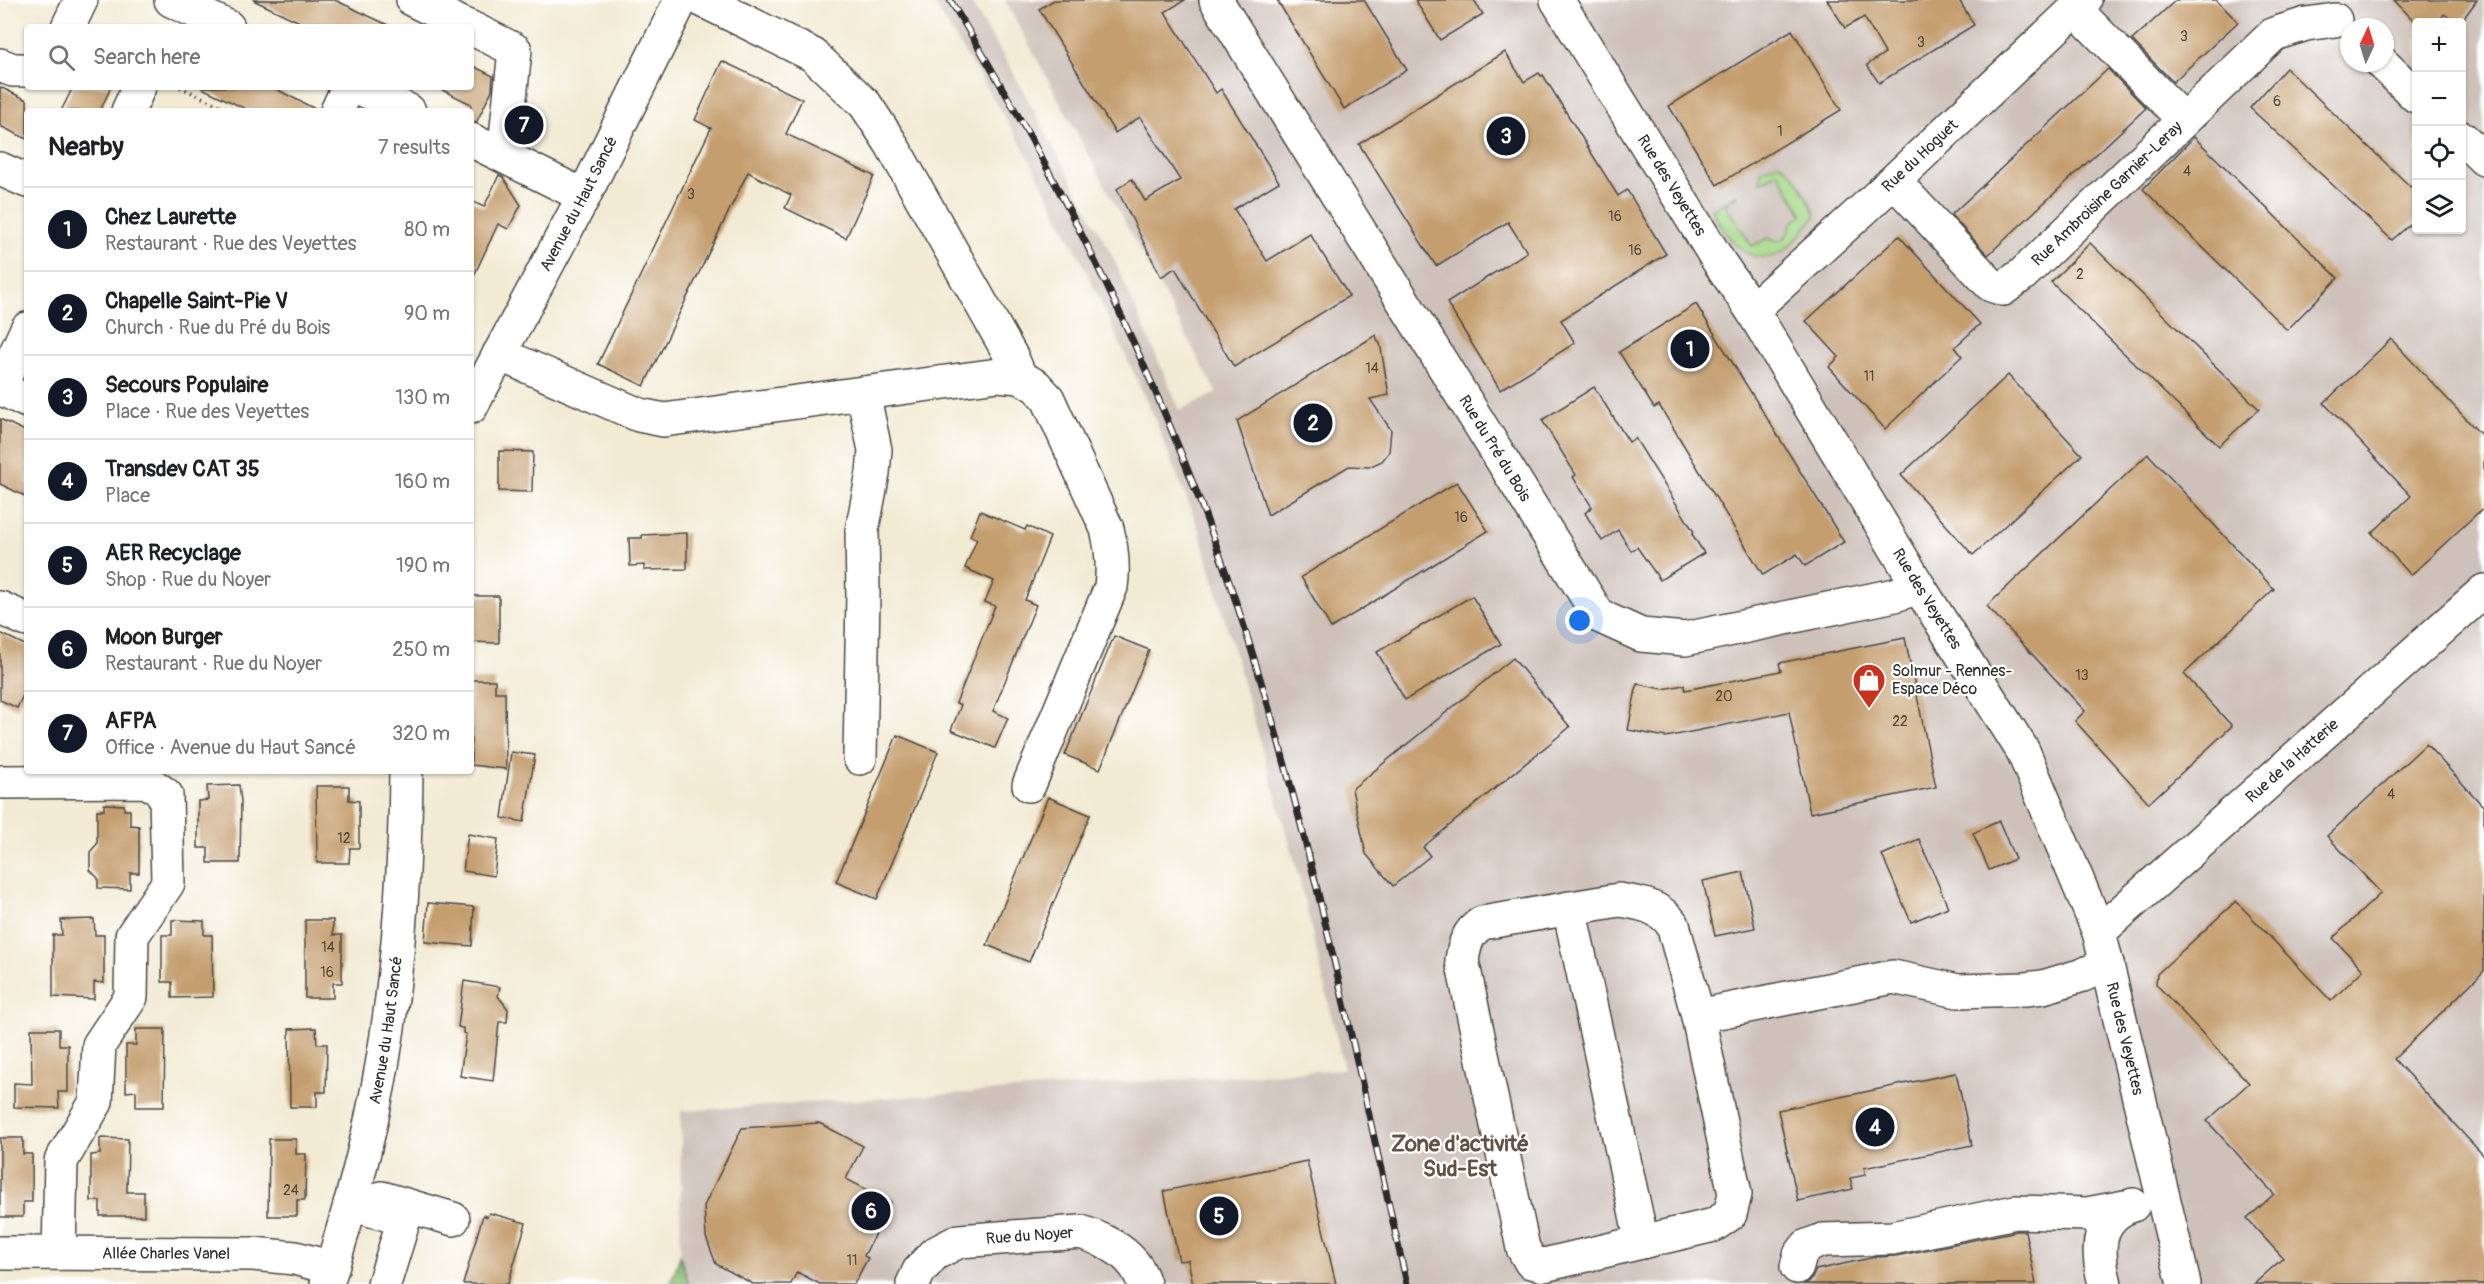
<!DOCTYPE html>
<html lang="en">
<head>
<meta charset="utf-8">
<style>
	body { margin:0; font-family:Pangolin,sans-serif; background:#f2f2f2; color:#202124 }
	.controls { position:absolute; right:18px; top:18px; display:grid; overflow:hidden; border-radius:6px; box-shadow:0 2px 4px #0004 }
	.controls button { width:54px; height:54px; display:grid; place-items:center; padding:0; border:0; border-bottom:2px solid #e0e0e0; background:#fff; color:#202124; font:30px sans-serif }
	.compass { position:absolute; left:2340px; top:18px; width:54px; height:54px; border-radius:50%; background:#fff; box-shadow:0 2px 4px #0004; rotate:4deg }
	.you { position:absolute; left:1580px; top:621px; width:21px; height:21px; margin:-15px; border:4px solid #fff; border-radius:50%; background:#1a73e8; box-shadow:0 0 0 9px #1a73e833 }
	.badge { display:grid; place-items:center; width:39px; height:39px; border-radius:50%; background:#111827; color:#fff; font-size:20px; font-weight:700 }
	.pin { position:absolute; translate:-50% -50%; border:3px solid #fff; box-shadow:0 2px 6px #0006 }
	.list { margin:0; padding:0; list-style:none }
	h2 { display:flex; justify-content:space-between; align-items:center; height:78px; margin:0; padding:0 24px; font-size:26px }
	h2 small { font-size:20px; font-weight:400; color:#757577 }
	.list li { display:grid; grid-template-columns:39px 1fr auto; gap:18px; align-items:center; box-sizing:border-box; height:84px; padding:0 24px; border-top:2px solid #e0e0e0 }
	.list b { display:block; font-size:22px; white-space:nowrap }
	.list p { margin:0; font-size:20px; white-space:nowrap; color:#757577 }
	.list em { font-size:20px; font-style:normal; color:#757577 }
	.icon { flex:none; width:33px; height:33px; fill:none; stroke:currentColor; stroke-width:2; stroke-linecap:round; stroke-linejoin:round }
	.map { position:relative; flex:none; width:2484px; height:1284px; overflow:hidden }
	.search { position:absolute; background:#fff; box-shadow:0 2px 4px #0004; left:24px; top:24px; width:450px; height:66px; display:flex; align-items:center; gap:15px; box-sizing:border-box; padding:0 21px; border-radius:6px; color:#757577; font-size:22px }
	.panel { position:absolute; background:#fff; box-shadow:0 2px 4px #0004; left:24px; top:108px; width:450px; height:666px; border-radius:6px }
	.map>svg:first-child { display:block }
	.industrial { fill:#cec1ba; fill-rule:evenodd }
	.green { fill:#a6d989; stroke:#68825a; stroke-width:1.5 }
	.forest { fill:#84b975; stroke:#587250; stroke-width:1.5 }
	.building { fill:#c49e6e }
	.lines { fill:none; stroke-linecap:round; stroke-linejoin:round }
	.minor-casing { stroke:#494844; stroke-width:36 }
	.path { stroke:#494844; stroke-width:4; stroke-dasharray:1.5 4.5; stroke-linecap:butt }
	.minor { stroke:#fff; stroke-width:33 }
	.rail-casing { stroke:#2b2b2b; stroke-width:7 }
	.rail { stroke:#fff; stroke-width:4.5; stroke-dasharray:14; stroke-linecap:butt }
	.labels { text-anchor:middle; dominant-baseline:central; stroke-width:4.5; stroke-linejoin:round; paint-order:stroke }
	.number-label { font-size:14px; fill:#51483c }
	.street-label { font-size:16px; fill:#2b2b2b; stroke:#fff }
	.poi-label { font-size:16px; fill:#2b2b2b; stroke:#fff; text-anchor:start }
	.district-label { font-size:22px; font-weight:bold; fill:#615342; stroke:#fff }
</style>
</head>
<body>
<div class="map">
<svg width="2484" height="1284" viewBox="0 0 2484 1284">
	<rect width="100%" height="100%" fill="#fff"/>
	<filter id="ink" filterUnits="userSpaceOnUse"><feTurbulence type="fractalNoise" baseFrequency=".0167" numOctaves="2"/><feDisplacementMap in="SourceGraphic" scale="12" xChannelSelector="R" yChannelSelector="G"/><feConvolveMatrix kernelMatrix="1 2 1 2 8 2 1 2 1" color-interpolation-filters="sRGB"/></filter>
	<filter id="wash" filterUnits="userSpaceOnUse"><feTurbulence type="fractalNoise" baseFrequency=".008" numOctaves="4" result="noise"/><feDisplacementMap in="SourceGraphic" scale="24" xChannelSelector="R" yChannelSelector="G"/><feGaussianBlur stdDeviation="1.35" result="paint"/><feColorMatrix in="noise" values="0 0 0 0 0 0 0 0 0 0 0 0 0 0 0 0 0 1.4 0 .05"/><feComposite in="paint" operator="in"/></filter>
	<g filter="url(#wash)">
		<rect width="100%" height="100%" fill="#f2ead3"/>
		<path class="industrial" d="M 932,0 L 969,0 L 1012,70 L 1112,255 L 1180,410 L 1217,393 L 1005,0 L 2484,0 L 2484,1284 L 689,1284 L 680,1256 L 681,1111 L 1344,1069 L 1298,873 L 1199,530 L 1154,417 L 1083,264 L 1022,145 ZM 2416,22 L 2462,22 L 2462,230 L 2416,230 ZM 2349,27 L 2385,27 L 2385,63 L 2349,63 Z"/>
		<path class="green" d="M 1777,163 C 1796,169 1807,198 1816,215 C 1808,224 1801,235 1793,243 C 1758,278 1728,242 1712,210 L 1737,194 L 1738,196 L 1725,205 L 1752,246 L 1768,238 C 1782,245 1789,236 1791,223 L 1803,215 L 1778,172 L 1760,183 L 1761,171 Z"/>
		<polygon class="forest" points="680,1256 689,1284 670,1284"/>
		<g id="blocks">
			<g class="building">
				<polygon points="253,0 335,0 392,27 310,27"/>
				<polygon points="1054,0 1185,0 1165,12 1216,93 1221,89 1279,182 1234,209 1267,261 1310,234 1349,296 1234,367 1175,268 1161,277 1117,189 1132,179 1145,201 1180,180 1140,117 1115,133 1039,9"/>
				<polygon points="1277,0 1364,0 1407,70 1344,109"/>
				<polygon points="1415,0 1474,0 1483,14 1440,40"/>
				<polygon points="1827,0 1959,0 1974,25 1879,83 1867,65 1885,53 1864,17 1845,28"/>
				<polygon points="2176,0 2216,0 2238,22 2173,82 2132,40"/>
				<polygon points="2394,0 2477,0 2461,22 2455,22 2444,14 2439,22 2416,23"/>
				<polygon points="1792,30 1841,110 1717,185 1669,106"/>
				<polygon points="1505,52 1524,82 1539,73 1541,76 1543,75 1618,196 1627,190 1666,254 1561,320 1575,343 1500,390 1447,303 1527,252 1508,222 1436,266 1359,144"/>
				<polygon points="722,61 802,99 786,134 874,176 846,238 785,208 791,195 748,172 644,386 598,364 711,128 695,120"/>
				<polygon points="471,65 493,76 492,90 476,123 471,121 471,104 436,87 471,87"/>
				<polygon points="2286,68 2416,192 2416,219 2392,240 2250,108"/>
				<polygon points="2108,69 2146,108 1988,255 1951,215"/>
				<polygon points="0,87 27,100 27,139 0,126"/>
				<polygon points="73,87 111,87 100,111 61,111"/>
				<polygon points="200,87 272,87 319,111 250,111"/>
				<polygon points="2194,137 2338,278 2287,330 2143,189"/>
				<polygon points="499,175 503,177 521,205 508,229 498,224 471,282 471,201 484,207"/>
				<polygon points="1899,236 1980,324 1955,347 1962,356 1885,429 1829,367 1839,357 1806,321"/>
				<polygon points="2090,243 2259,409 2219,446 2051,282"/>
				<polygon points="1696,304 1844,542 1805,566 1797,554 1763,575 1669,421 1659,405 1654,408 1619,352"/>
				<polygon points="1376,335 1378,342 1380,343 1389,395 1370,399 1391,430 1389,452 1382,461 1369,467 1349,466 1268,515 1237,421"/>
				<polygon points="2391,339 2484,438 2484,507 2411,575 2372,533 2411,496 2324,403"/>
				<polygon points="2008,375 2082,455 1973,555 1901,475"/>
				<polygon points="1594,387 1629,442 1635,438 1694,532 1692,534 1704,553 1660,580 1637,547 1631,551 1618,530 1602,541 1585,513 1592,507 1573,477 1576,475 1542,420"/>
				<polygon points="0,419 27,432 27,497 0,484"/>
				<polygon points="499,451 533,452 532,492 499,491"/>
				<polygon points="2148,454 2274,589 2184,674 2232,726 2149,803 2075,721 2085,711 1987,606"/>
				<polygon points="1457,482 1488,531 1331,628 1301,577"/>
				<polygon points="980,511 1025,530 1027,526 1050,537 1025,600 1036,605 993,711 1008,718 995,748 951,730 961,705 956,703 995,606 985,602 994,581 965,568 977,539 970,536"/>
				<polygon points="687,533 687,569 644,570 644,565 630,566 629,538 642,538 642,535"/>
				<polygon points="471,596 499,596 499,643 471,642"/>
				<polygon points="1472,596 1501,644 1405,700 1377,652"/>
				<polygon points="0,633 27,646 27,687 17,708 0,700"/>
				<polygon points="1114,636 1149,650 1100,769 1065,755"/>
				<polygon points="1905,638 1936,787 1810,813 1789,712 1666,737 1628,730 1637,684 1663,689 1684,685 1685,690 1781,671 1779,663"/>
				<polygon points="1513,658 1570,727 1423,847 1430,856 1393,886 1366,854 1352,789"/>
				<polygon points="471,680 495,680 495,692 505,692 506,769 471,765"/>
				<polygon points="897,735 938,752 877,899 836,882"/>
				<polygon points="2426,744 2484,807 2484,971 2394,1059 2484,1156 2484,1284 2254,1284 2283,1258 2247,1219 2274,1194 2207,1121 2249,1083 2156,984 2157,974 2236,901 2331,1001 2363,970 2333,938 2381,893 2327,836"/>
				<polygon points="511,752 535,755 524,822 502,818"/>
				<polygon points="239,785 241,801 240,863 208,863 208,848 198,848 198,801 208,800 207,786"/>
				<polygon points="316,786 349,786 349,800 359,801 359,848 350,848 349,863 317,863"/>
				<polygon points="1048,797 1090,815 1029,962 987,945"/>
				<polygon points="104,804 124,805 124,810 130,810 130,825 139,826 139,873 130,873 130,889 98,888 98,878 90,870 90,852 97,844 97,810 104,810"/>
				<polygon points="1999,821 2015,859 1989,870 1973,833"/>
				<polygon points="468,834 498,839 494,876 463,871"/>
				<polygon points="1919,839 1948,907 1911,922 1882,855"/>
				<polygon points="1743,872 1755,928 1715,936 1703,881"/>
				<polygon points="428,903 474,907 472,946 425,942"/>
				<polygon points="94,919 95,935 104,935 104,983 94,982 94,999 53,997 53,935 62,935 61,920"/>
				<polygon points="172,920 204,921 204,935 212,935 213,997 172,998 172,982 162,982 162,935 172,935"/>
				<polygon points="305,920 333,920 333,935 342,935 342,983 333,983 333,998 305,998"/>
				<polygon points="464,981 500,987 498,996 508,1009 507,1022 499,1022 493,1081 460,1076 466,1034 463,1033 463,1028 458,1027"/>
				<polygon points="316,1028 317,1044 327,1044 326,1092 317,1092 317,1107 290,1107 289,1029"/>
				<polygon points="31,1029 59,1029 59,1045 68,1045 68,1092 58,1092 59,1108 14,1107 14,1083 32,1084"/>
				<polygon points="136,1029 165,1029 164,1107 136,1107 136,1091 126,1092 126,1045 136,1045"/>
				<polygon points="1956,1073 1972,1145 1864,1168 1866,1175 1850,1178 1853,1189 1798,1201 1778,1110"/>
				<polygon points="819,1123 863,1146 846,1179 891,1202 864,1256 868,1258 854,1284 820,1284 797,1272 791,1284 753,1284 716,1264 706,1237 704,1206 742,1128"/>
				<polygon points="0,1138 23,1138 23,1154 32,1154 32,1202 23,1202 23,1217 0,1217"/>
				<polygon points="100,1138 128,1139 127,1192 144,1192 144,1216 100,1216 100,1201 91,1201 91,1155 100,1154"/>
				<polygon points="269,1139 296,1139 296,1154 306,1154 305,1200 297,1200 297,1216 268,1216"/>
				<polygon points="1307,1161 1336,1284 1193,1284 1188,1260 1179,1261 1164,1191"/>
				<polygon points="489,1213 526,1223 508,1284 463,1284 483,1215 487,1217"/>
				<polygon points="2017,1231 2025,1231 2036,1284 1804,1284 1811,1280 1816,1270 1875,1257 1896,1256"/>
			</g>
		</g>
	</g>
	<g filter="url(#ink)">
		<use href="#blocks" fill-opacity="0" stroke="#494844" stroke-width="1.5"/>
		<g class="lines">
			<defs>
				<g id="minor">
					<polyline points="171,0 228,27"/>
					<polyline points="413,0 468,27"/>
					<path d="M 702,0 L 813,55 L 865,104 L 890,142 L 1012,358 L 1020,377 L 1036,386 L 1048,399 L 1107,529 C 1112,549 1114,566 1111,587 L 1029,785"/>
					<path id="s1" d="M 1216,0 L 1599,616 L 1641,635 L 1685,639 L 1895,595 L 1919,587"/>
					<path id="s2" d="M 1557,0 L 1719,262 L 1752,310 L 1919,587 L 2023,751 L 2099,932 L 2184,1284"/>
					<polyline points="2075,9 2184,120"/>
					<polyline points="68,27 81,0"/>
					<polyline points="471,28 515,50 504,156"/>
					<polyline points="2382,63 2416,96"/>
					<polyline points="0,65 13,70 27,70"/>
					<polyline points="358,87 409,111"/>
					<polyline points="128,111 139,87"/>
					<polyline points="337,111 348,87"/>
					<polyline points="2462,138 2484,159"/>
					<polyline points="471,140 584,196"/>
					<polyline points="0,169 27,181"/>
					<path id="s3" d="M 1894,181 L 1991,285 L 2003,289 L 2023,274 L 2274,34 L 2306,24 L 2335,20"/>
					<path id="s4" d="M 1752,310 L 1866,207 L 2085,0"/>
					<polyline points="499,354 639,415 664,420 863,393 875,450 873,473 862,531 863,594 860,758"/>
					<polyline points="0,387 27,329"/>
					<polyline points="0,388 27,401"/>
					<polyline points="863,393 998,375 1020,377"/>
					<path id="s5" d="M 471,407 L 584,196 L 681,0"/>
					<polyline points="0,608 27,620"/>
					<polyline points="0,782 147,781 166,795 168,883 132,936 131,997 99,1045 96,1102 61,1161 59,1253"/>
					<path d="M 1619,900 C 1640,903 1660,906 1673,925 L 1698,1016 L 1735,1194 L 1730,1214 L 1714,1225 L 1544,1265 L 1531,1262 L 1523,1248 L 1462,960 C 1465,943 1467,933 1482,923 Z"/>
					<polyline points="1569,908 1642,1242"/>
					<path id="s6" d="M 2099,932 L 2484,591"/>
					<polyline points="1698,1016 1893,977 1958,991 2026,989 2043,987 2083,975 2107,964"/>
					<polyline points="382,1198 453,1219"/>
					<polyline points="350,1204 404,1219 384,1284"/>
					<path id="s7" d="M 0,1253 L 253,1254 L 295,1258 L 332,1268"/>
					<polyline points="1797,1267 1800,1255 1807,1246 1823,1240 1892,1238 2015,1212 2087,1214 2125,1207"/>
					<path id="s8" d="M 327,1284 C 344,1227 361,1170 373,1112 C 397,1000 405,885 406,771"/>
					<path id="s9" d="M 913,1284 L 919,1271 L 934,1254 L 959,1241 L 1081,1232 C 1108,1241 1136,1255 1144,1284"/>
					<path d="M 2105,1284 C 2097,1253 2094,1217 2133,1205"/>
				</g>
			</defs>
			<use href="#minor" class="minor-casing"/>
			<polyline class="path" points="180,87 231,111"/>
			<use href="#minor" class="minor"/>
			<defs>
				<path id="rail" d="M 950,0 C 1066,188 1163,386 1234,596 C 1309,820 1354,1054 1407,1284"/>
			</defs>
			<use href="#rail" class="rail-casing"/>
			<use href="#rail" class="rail"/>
		</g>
	</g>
	<defs>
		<symbol id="shop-pin" viewBox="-11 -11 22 30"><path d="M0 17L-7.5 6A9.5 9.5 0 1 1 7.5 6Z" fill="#c8321e" stroke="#fff"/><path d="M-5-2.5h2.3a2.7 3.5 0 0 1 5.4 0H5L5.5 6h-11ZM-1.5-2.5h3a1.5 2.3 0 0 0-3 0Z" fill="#fff"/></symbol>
	</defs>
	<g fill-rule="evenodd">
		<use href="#shop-pin" x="1850" y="661" width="38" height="52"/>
	</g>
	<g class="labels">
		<g class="number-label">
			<text x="2184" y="36">3</text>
			<text x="1921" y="42">3</text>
			<text x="2277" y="101">6</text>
			<text x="1780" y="131">1</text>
			<text x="2187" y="171">4</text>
			<text x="691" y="194">3</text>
			<text x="1615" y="216">16</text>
			<text x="1635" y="250">16</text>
			<text x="2080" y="274">2</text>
			<text x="1372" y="368">14</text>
			<text x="1869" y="376">11</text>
			<text x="1461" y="517">16</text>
			<text x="2082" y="675">13</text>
			<text x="1724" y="696">20</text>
			<text x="1900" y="721">22</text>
			<text x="2391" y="794">4</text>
			<text x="344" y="838">12</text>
			<text x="328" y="947">14</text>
			<text x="327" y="972">16</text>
			<text x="291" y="1190">24</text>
			<text x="852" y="1260">11</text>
		</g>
		<g class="street-label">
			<text stroke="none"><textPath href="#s4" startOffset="228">Rue du Hoguet</textPath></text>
			<text stroke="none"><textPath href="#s2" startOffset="218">Rue des Veyettes</textPath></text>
			<text stroke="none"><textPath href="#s3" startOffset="296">Rue Ambroisine Garnier-Leray</textPath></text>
			<text stroke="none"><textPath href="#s5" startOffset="230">Avenue du Haut Sancé</textPath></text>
			<text stroke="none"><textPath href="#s1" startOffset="528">Rue du Pré du Bois</textPath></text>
			<text stroke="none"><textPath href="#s2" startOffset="704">Rue des Veyettes</textPath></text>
			<text stroke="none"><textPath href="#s6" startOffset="258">Rue de la Hatterie</textPath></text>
			<text stroke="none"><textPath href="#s8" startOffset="261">Avenue du Haut Sancé</textPath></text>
			<text stroke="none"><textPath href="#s2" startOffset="1190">Rue des Veyettes</textPath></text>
			<text stroke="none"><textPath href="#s9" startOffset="136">Rue du Noyer</textPath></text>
			<text stroke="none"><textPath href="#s7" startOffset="166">Allée Charles Vanel</textPath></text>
		</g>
		<g class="poi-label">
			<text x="1892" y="671">Solmur - Rennes-<tspan x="1892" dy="18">Espace Déco</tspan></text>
		</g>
		<g class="district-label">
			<text x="1460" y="1144">Zone d'activité<tspan x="1460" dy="25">Sud-Est</tspan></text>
		</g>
	</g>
</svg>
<div class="controls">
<button>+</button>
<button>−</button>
<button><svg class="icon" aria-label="locate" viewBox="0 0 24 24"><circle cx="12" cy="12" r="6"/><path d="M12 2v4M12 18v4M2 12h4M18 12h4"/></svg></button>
<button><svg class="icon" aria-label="layers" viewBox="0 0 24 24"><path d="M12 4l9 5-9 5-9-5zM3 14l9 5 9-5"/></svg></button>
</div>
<svg class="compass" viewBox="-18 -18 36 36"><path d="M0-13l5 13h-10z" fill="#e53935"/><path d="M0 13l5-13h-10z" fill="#757577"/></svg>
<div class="you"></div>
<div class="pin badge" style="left:1690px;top:349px">1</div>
<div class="pin badge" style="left:1313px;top:423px">2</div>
<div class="pin badge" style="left:1506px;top:136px">3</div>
<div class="pin badge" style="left:1875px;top:1127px">4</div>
<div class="pin badge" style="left:1219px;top:1216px">5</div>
<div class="pin badge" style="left:871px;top:1211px">6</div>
<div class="pin badge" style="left:524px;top:125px">7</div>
<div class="search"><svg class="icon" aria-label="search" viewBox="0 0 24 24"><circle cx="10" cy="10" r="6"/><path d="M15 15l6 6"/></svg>Search here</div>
<section class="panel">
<h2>Nearby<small>7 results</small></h2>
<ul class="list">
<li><span class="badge">1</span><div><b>Chez Laurette</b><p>Restaurant · Rue des Veyettes</p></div><em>80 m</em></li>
<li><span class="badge">2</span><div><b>Chapelle Saint-Pie V</b><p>Church · Rue du Pré du Bois</p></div><em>90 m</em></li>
<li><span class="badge">3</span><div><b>Secours Populaire</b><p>Place · Rue des Veyettes</p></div><em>130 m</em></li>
<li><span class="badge">4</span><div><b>Transdev CAT 35</b><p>Place</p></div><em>160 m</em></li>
<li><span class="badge">5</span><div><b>AER Recyclage</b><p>Shop · Rue du Noyer</p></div><em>190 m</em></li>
<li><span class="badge">6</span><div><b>Moon Burger</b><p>Restaurant · Rue du Noyer</p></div><em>250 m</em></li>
<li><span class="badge">7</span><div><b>AFPA</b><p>Office · Avenue du Haut Sancé</p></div><em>320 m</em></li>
</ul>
</section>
</div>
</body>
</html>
